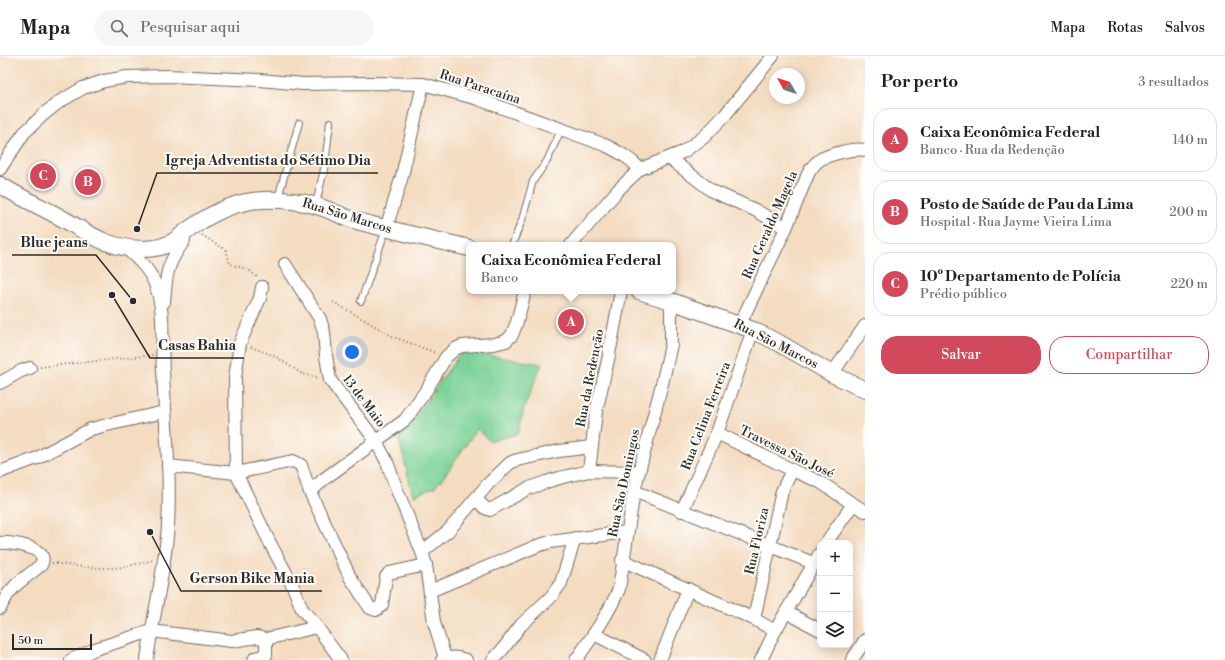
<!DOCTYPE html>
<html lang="pt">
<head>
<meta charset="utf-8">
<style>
	body { margin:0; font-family:"Libre Bodoni",serif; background:#f6f6f6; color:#202124 }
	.controls { position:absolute; right:12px; bottom:12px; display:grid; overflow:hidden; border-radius:8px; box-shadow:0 2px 10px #0003 }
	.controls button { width:36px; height:36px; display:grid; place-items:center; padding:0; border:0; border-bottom:1px solid #e0e0e0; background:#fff; color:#202124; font:20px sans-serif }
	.compass { position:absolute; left:769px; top:12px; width:36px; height:36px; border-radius:50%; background:#fff; box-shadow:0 2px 10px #0003; rotate:309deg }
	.scale { position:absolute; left:12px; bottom:10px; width:80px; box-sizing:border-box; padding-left:4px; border:2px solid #2b2b2b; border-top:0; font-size:11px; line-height:14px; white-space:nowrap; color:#2b2b2b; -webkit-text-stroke:3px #fdfcf7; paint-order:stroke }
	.you { position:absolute; left:352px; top:296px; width:14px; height:14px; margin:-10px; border:3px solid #fff; border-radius:50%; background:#1a73e8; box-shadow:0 0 0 6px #1a73e833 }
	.badge { display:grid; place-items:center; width:26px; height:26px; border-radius:50%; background:#d1495b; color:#fff; font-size:13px; font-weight:700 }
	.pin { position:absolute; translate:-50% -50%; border:2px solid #fff; box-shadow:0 1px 4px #0006 }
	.popup { position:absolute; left:466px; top:186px; width:210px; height:52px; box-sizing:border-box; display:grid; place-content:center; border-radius:8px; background:#fff; filter:drop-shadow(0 1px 3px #0005); font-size:13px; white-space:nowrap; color:#757577 }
	.popup b { font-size:15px; color:#202124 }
	.popup::after { content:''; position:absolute; left:50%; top:100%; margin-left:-8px; border:8px solid transparent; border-top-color:#fff }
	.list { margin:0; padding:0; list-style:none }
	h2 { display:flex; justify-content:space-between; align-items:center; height:52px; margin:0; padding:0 16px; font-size:17px }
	h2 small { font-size:13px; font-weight:400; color:#757577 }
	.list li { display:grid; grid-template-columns:26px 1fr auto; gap:12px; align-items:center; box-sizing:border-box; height:64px; margin:0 8px 8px; padding:0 8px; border:1px solid #e0e0e0; border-radius:16px }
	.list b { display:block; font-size:15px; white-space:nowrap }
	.list p { margin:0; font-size:13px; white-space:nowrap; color:#757577 }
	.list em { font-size:13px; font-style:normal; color:#757577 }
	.actions { display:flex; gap:8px; padding:12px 16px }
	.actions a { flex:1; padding:9px 0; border:1px solid #d1495b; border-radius:16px; text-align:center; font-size:14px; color:#d1495b }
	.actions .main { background:#d1495b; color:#fff }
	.icon { flex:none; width:22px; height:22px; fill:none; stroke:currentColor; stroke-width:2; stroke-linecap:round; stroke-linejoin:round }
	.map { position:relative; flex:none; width:865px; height:604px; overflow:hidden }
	header { display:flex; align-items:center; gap:24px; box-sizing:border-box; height:56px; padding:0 20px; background:#fff; border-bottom:1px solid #e0e0e0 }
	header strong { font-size:19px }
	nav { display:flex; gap:22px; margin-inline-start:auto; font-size:14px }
	.search { width:280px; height:36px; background:#f6f6f6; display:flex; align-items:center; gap:10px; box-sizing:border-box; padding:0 14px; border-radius:22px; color:#757577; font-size:15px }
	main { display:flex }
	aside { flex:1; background:#fff }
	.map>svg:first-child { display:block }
	.green { fill:#7cd296; stroke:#547e60 }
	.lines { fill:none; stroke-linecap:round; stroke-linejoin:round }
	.lane-casing { stroke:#716960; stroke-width:8 }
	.street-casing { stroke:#716960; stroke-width:14 }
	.secondary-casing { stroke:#716960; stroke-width:18 }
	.path { stroke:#716960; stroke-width:2; stroke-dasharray:1 3; stroke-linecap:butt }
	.lane { stroke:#fff; stroke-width:6 }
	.street { stroke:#fff; stroke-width:12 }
	.secondary { stroke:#fff; stroke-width:16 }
	.labels { text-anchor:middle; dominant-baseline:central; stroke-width:4; stroke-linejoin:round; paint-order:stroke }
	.street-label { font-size:13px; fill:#2b2b2b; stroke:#fdfcf7 }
	.leader { fill:none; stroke:#2b2b2b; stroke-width:1.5 }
	.callout-dot { fill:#2b2b2b; stroke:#fdfcf7; stroke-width:1.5 }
	.callout-label { font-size:14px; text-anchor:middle; font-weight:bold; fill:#2b2b2b; stroke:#fdfcf7; stroke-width:4; stroke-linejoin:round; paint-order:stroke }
</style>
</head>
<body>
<header>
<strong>Mapa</strong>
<div class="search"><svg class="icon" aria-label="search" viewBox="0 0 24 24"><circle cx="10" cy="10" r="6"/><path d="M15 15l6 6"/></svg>Pesquisar aqui</div>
<nav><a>Mapa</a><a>Rotas</a><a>Salvos</a></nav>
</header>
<main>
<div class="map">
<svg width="865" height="604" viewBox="0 0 865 604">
	<rect width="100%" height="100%" fill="#fdfcf7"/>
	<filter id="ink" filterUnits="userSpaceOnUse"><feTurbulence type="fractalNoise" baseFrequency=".025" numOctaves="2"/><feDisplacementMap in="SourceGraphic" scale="8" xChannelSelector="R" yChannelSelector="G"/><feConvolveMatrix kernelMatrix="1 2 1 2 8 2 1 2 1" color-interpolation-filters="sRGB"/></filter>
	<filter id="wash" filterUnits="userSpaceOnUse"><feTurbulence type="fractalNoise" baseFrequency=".012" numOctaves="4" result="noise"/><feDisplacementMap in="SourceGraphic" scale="16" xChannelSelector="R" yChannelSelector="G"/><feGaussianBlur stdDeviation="0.9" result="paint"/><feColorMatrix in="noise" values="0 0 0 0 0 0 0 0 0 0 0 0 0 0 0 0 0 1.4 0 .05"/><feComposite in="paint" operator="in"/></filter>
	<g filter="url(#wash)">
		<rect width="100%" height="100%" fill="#f4dcc1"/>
		<polygon class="green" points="462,295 542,308 524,352 518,378 490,385 477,373 445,419 435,431 413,440 399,384"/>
	</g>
	<g filter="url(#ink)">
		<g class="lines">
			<defs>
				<g id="lane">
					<polyline points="278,142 299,67"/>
					<polyline points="316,148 325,109 330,66"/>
					<polyline points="512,189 522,164 533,125 547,105 561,74"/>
					<polyline points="361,245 386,173"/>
				</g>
				<g id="street">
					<polyline points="669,102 712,135 755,154 786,172"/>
					<path d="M 0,113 L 24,77 L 44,58 L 59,46 L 83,32 L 104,25 L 127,21 L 168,20 L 260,24 L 303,28 L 370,27 L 423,28 L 478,43 L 605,89 C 619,96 630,102 640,113"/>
					<polyline points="386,173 402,120 423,28"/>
					<polyline points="571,189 618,134 640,113 683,96 704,81 725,59 773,0"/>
					<path d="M 127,193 C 138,203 150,214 155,228 C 166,256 161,286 163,315 C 165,366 171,418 168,469 C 165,515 153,559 147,604"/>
					<polyline points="285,208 320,263 324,276 326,300 330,324 376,385 387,406 397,434 422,496 426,509 434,566 445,602"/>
					<polyline points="262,231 260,242 240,287 235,322 236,417 271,489 293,530 302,553 317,571 341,604"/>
					<path d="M 164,246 C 166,219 167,207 184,185 L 183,177"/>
					<path d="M 740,268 L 786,172 L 808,118 C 811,112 815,107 821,103 C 831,98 853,92 865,94"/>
					<polyline points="832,318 865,270"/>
					<polyline points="0,327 21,315 30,312"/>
					<polyline points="717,377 792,414 820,426 853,448 865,455"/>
					<polyline points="168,410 236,417 293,405 301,409 310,436 324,423 405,364 427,333 446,301 455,293 462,290 494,288 506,285 512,279 517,266 525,235"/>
					<polyline points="589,415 596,356 608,304 621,235"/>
					<polyline points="0,416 37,402 91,373 107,369 164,356"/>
					<polyline points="634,435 813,507"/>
					<polyline points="310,436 350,521 370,552 376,554 382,549 386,521 389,517 426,509"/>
					<polyline points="476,443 485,452 490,454 527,433 546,426 563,421 589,415 639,416"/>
					<polyline points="682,455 717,377 753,274"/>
					<path d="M 0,487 C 10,486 51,491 41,509 L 17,528 L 8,538 L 0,552"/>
					<polyline points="826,487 853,448"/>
					<polyline points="422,496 448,475 488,428 510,407 517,404 559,395 591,391"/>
					<polyline points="622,504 754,563 775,575"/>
					<polyline points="430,535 537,490 550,486 627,476"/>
					<polyline points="786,556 820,574"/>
					<polyline points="754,563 782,435 792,414"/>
					<polyline points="594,578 645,604"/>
					<polyline points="71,604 95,593 151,575 232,585 257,581 266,583 317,571"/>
					<polyline points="254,604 255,602 266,599 266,583"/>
					<path d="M 442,604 C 450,600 458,601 466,604"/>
					<polyline points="493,604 503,593 521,569 551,541 561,527 575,482"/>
					<path d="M 576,604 C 592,581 608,559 619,533 L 634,435 L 662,328 L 671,289 L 671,245"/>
					<polyline points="660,604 688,533"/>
					<polyline points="761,604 775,575 820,497"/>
					<polyline points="852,604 865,584"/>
				</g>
				<g id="secondary">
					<path d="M 0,129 C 18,140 37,149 56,159 C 88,176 104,192 142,193 C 153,193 165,191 174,185 C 180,181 185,176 191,172 C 212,157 237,145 263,144 C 281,143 297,145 314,149 C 329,153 342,161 357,165 C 394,175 432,183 469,192"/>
					<polyline points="639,235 671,245 753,274 779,287 832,318 865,334"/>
				</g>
			</defs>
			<use href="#lane" class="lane-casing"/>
			<use href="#street" class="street-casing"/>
			<use href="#secondary" class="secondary-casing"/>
			<g class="path">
				<polyline points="202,179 226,194 230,208 249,214 257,221"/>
				<polyline points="333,246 394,281 436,297"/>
				<polyline points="251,291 275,300 302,318 319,322"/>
				<polyline points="40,311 153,299"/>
				<path d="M 52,507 C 75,510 99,514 123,511 C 134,509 144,506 154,504"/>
			</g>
			<use href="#lane" class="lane"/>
			<use href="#street" class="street"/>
			<use href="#secondary" class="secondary"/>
		</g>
	</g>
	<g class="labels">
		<g class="street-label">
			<text transform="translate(480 31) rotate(18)">Rua Paracaína</text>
			<text transform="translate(347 160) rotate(17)">Rua São Marcos</text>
			<text transform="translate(770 169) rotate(-66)">Rua Geraldo Magela</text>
			<text transform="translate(776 288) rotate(27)">Rua São Marcos</text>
			<text transform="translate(590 322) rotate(-79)">Rua da Redenção</text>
			<text transform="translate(364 345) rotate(53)">13 de Maio</text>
			<text transform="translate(706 360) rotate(-69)">Rua Celina Ferreira</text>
			<text transform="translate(787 396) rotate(26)">Travessa São José</text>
			<text transform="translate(624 427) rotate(-78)">Rua São Domingos</text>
			<text transform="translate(757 485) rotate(-77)">Rua Floriza</text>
		</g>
	</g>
	<path class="leader" d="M137 173L157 117H378M133 245L96 199H12M112 239L150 302H244M150 476L181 535H322"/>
	<g class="callout-dot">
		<circle cx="137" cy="173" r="4"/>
		<circle cx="133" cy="245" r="4"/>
		<circle cx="112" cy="239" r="4"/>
		<circle cx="150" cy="476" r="4"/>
	</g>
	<g class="callout-label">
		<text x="268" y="109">Igreja Adventista do Sétimo Dia</text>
		<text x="54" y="191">Blue jeans</text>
		<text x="197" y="294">Casas Bahia</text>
		<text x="252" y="527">Gerson Bike Mania</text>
	</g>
</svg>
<div class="controls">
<button>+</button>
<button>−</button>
<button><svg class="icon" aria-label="layers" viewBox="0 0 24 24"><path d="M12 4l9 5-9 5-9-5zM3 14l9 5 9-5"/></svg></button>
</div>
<svg class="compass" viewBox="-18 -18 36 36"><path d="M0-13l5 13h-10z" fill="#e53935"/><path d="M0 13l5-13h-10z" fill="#757577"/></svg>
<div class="scale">50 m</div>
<div class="you"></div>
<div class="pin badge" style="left:571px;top:266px">A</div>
<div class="popup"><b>Caixa Econômica Federal</b>Banco</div>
<div class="pin badge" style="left:88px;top:126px">B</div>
<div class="pin badge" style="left:43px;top:120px">C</div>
</div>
<aside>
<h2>Por perto<small>3 resultados</small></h2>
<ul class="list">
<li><span class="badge">A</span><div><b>Caixa Econômica Federal</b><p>Banco · Rua da Redenção</p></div><em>140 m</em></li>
<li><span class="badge">B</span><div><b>Posto de Saúde de Pau da Lima</b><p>Hospital · Rua Jayme Vieira Lima</p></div><em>200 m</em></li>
<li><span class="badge">C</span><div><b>10º Departamento de Polícia</b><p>Prédio público</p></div><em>220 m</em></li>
</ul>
<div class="actions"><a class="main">Salvar</a><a>Compartilhar</a></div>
</aside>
</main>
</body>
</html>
